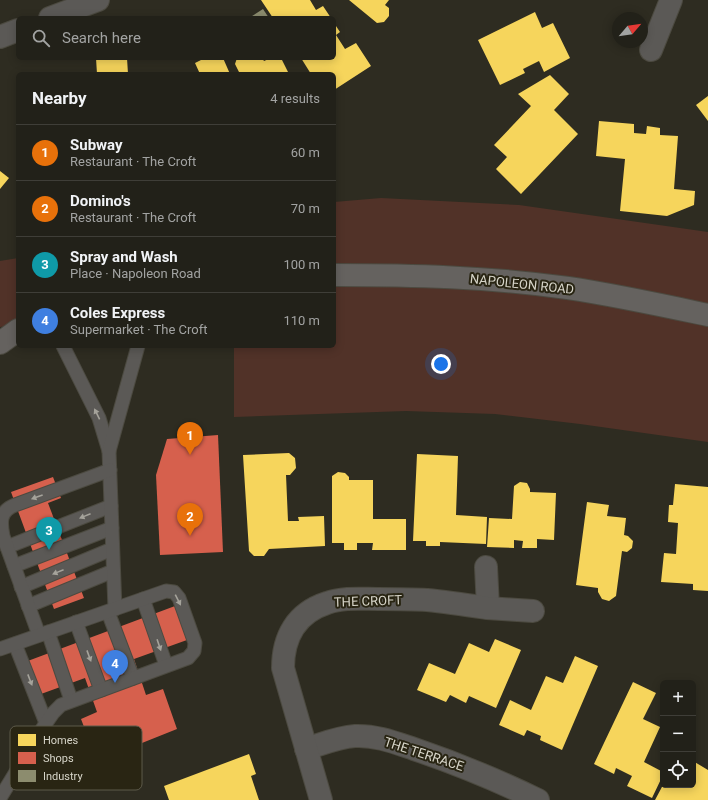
<!DOCTYPE html>
<html lang="en">
<head>
<meta charset="utf-8">
<style>
	body { margin:0; font-family:Roboto,sans-serif; background:#2a2922; color:#f1f3f6 }
	.controls { position:absolute; right:12px; bottom:12px; display:grid; overflow:hidden; border-radius:6px; box-shadow:0 2px 10px #0003 }
	.controls button { width:36px; height:36px; display:grid; place-items:center; padding:0; border:0; border-bottom:1px solid #3f3e38; background:#222119; color:#f1f3f6; font:20px sans-serif }
	.compass { position:absolute; left:612px; top:12px; width:36px; height:36px; border-radius:50%; background:#222119; box-shadow:0 2px 10px #0003; rotate:61deg }
	.you { position:absolute; left:441px; top:364px; width:14px; height:14px; margin:-10px; border:3px solid #fff; border-radius:50%; background:#1a73e8; box-shadow:0 0 0 6px #1a73e833 }
	.badge { display:grid; place-items:center; width:26px; height:26px; border-radius:50%; background:#8c9099; color:#fff; font-size:13px; font-weight:700 }
	.pin { position:absolute; translate:-50% -33px; filter:drop-shadow(0 1px 2px #0008) }
	.pin::after { content:''; position:absolute; top:21px; width:14px; height:12px; background:inherit; clip-path:polygon(0 0,100% 0,50% 100%) }
	.list { margin:0; padding:0; list-style:none }
	h2 { display:flex; justify-content:space-between; align-items:center; height:52px; margin:0; padding:0 16px; font-size:17px }
	h2 small { font-size:13px; font-weight:400; color:#a2a3a2 }
	.list li { display:grid; grid-template-columns:26px 1fr auto; gap:12px; align-items:center; box-sizing:border-box; height:56px; padding:0 16px; border-top:1px solid #3f3e38 }
	.list b { display:block; font-size:15px; white-space:nowrap }
	.list p { margin:0; font-size:13px; white-space:nowrap; color:#a2a3a2 }
	.list em { font-size:13px; font-style:normal; color:#a2a3a2 }
	.icon { flex:none; width:22px; height:22px; fill:none; stroke:currentColor; stroke-width:2; stroke-linecap:round; stroke-linejoin:round }
	.map { position:relative; flex:none; width:708px; height:800px; overflow:hidden }
	.search { position:absolute; background:#222119; box-shadow:0 2px 10px #0003; left:16px; top:16px; width:320px; height:44px; display:flex; align-items:center; gap:10px; box-sizing:border-box; padding:0 14px; border-radius:6px; color:#a2a3a2; font-size:15px }
	.panel { position:absolute; background:#222119; box-shadow:0 2px 10px #0003; left:16px; top:72px; width:320px; height:276px; border-radius:6px }
	.map>svg:first-child { display:block }
	.green { fill:#513228 }
	.homes { fill:#f6d55c }
	.shops { fill:#d6604d }
	.industry { fill:#8c8c6e }
	.lines { fill:none; stroke-linecap:round; stroke-linejoin:round }
	.lane-casing { stroke:#4c4a40; stroke-width:15 }
	.street-casing { stroke:#4c4a40; stroke-width:24 }
	.secondary-casing { stroke:#4c4a40; stroke-width:24 }
	.lane { stroke:#5b5956; stroke-width:13 }
	.street { stroke:#5b5956; stroke-width:22 }
	.secondary { stroke:#65625f; stroke-width:22 }
	.oneway { fill:#a5a39b }
	.labels { text-anchor:middle; dominant-baseline:central; stroke-width:4; stroke-linejoin:round; paint-order:stroke }
	.street-label { font-size:13px; fill:#d7d5c9; stroke:#292513 }
	.key { fill:#292513; stroke:#5d5a4a; stroke-width:1 }
	.key-label { font-size:11px; fill:#d7d5c9 }
</style>
</head>
<body>
<div class="map">
<svg width="708" height="800" viewBox="0 0 708 800">
	<rect width="100%" height="100%" fill="#2e2c21"/>
	<g class="green">
		<polygon points="381,198 519,205 708,232 708,442 580,424 495,414 406,411 234,417 234,346 334,346 334,202"/>
		<polygon points="18,258 18,325 0,327 0,261"/>
	</g>
	<g class="homes">
		<polygon points="261,0 310,0 316,10 323,6 331,18 273,18"/>
		<polygon points="349,0 389,0 385,5 389,8 389,16 384,22 377,23"/>
		<polygon points="535,12 542,28 553,23 570,58 544,72 539,61 523,69 525,73 500,85 478,40"/>
		<polygon points="334,23 340,32 336,35 345,49 356,43 371,66 334,90 334,74 311,74 301,58 334,58"/>
		<polygon points="96,58 127,58 128,74 97,74"/>
		<polygon points="205,58 223,58 230,74 200,74 195,63"/>
		<polygon points="237,58 262,58 264,61 271,58 281,58 289,74 240,74 235,64"/>
		<polygon points="550,75 569,94 554,110 578,134 521,194 496,169 507,157 494,145 531,106 518,94"/>
		<polygon points="708,96 708,121 696,105"/>
		<polygon points="599,121 634,124 634,133 646,134 647,126 660,128 660,135 678,136 674,189 695,191 694,205 667,216 620,211 625,159 596,156"/>
		<polygon points="0,171 9,178 0,189"/>
		<polygon points="289,453 295,458 296,468 290,475 286,475 288,521 299,521 298,517 324,516 325,546 269,549 264,556 254,556 249,551 243,455"/>
		<polygon points="417,454 458,456 456,515 487,517 486,544 440,542 440,546 426,546 426,541 413,541"/>
		<polygon points="338,472 345,473 349,477 349,480 373,480 373,519 406,519 406,550 372,550 373,543 357,543 357,550 344,550 344,543 332,543 332,476"/>
		<polygon points="520,482 527,483 530,489 530,492 556,493 554,540 537,539 537,548 522,548 523,541 514,540 514,548 487,547 489,518 512,519 514,486"/>
		<polygon points="675,484 708,487 708,591 693,590 693,584 661,582 664,553 676,554 678,523 668,522 669,505 673,505"/>
		<polygon points="587,502 609,505 607,516 626,518 624,535 628,536 633,541 632,548 627,552 622,551 616,596 609,601 602,599 598,592 598,588 576,585"/>
		<polygon points="495,639 521,650 496,708 469,696 466,703 450,695 446,702 417,690 429,663 455,674 469,643 489,652"/>
		<polygon points="575,656 598,666 562,750 540,740 541,736 527,730 524,736 499,725 510,700 531,710 546,676 563,683"/>
		<polygon points="633,682 656,693 643,719 660,727 644,762 663,772 663,775 652,798 627,786 632,776 616,768 614,774 594,764"/>
		<polygon points="249,754 256,774 251,776 259,800 169,800 164,786"/>
		<polygon points="693,761 708,770 708,800 655,800 663,785 693,785"/>
	</g>
	<g class="shops">
		<polygon points="218,435 223,552 160,555 156,475 167,439"/>
		<polygon points="53,477 61,498 48,503 84,598 54,609 11,492"/>
		<polygon points="175,606 187,640 134,659 146,695 163,689 177,729 97,761 81,719 97,712 85,678 30,698 17,665"/>
	</g>
	<polygon class="industry" points="263,9 269,18 249,18"/>
	<g class="lines">
		<defs>
			<g id="lane">
				<polyline points="63,346 99,418 109,451"/>
				<polyline points="7,547 111,506"/>
				<polyline points="14,566 112,528"/>
				<polyline points="21,587 112,549"/>
				<polyline points="143,599 166,665"/>
				<polyline points="28,606 113,571"/>
				<polyline points="115,609 109,451 138,346"/>
				<polyline points="108,612 133,678"/>
				<polyline points="76,622 101,690"/>
				<polyline points="48,632 71,700"/>
				<path d="M 39,635 L 3,536 C 0,521 0,511 15,505 L 110,470"/>
				<polyline points="15,644 46,723"/>
				<polyline points="0,649 166,591 174,592 179,598 195,643 194,651 188,658 61,705 53,713 46,723 0,798"/>
			</g>
			<g id="street">
				<polyline points="50,18 98,0"/>
				<polyline points="0,37 18,30"/>
				<polyline points="651,50 671,0"/>
				<polyline points="486,567 488,608"/>
				<path d="M 306,749 C 322,744 338,737 355,736 C 376,735 396,743 414,749 C 458,764 497,780 538,800"/>
				<path d="M 321,800 L 283,668 C 283,637 296,613 327,603 C 343,597 362,599 378,599 C 394,599 411,599 427,600 C 447,602 467,605 487,608 C 502,609 518,610 533,611"/>
			</g>
			<g id="secondary">
				<path d="M 334,275 C 412,275 490,277 568,288 C 615,295 661,305 708,315"/>
				<polyline points="0,343 18,330"/>
			</g>
		</defs>
		<use href="#lane" class="lane-casing"/>
		<use href="#street" class="street-casing"/>
		<use href="#secondary" class="secondary-casing"/>
		<use href="#lane" class="lane"/>
		<use href="#street" class="street"/>
		<use href="#secondary" class="secondary"/>
	</g>
	<defs><path id="oneway-solid" d="M-6-.8H1V-3.2L6.5 0L1 3.2V.8H-6Z"/></defs>
	<g class="oneway">
		<use href="#oneway-solid" transform="translate(97 414) rotate(-116)"/>
		<use href="#oneway-solid" transform="translate(37 497) rotate(160)"/>
		<use href="#oneway-solid" transform="translate(85 516) rotate(158)"/>
		<use href="#oneway-solid" transform="translate(58 572) rotate(158)"/>
		<use href="#oneway-solid" transform="translate(178 600) rotate(63)"/>
		<use href="#oneway-solid" transform="translate(159 645) rotate(71)"/>
		<use href="#oneway-solid" transform="translate(89 656) rotate(70)"/>
		<use href="#oneway-solid" transform="translate(30 680) rotate(69)"/>
	</g>
	<g class="labels">
		<g class="street-label">
			<text transform="translate(522 284) rotate(6)">NAPOLEON ROAD</text>
			<text transform="translate(368 601) rotate(-2)">THE CROFT</text>
			<text transform="translate(424 754) rotate(18)">THE TERRACE</text>
		</g>
	</g>
	<rect x="10" y="726" width="132" height="64" rx="6" class="key"/>
	<rect x="18" y="734" width="18" height="12" fill="#f6d55c"/>
	<rect x="18" y="752" width="18" height="12" fill="#d6604d"/>
	<rect x="18" y="770" width="18" height="12" fill="#8c8c6e"/>
	<g class="key-label">
		<text x="43" y="744">Homes</text>
		<text x="43" y="762">Shops</text>
		<text x="43" y="780">Industry</text>
	</g>
</svg>
<div class="controls">
<button>+</button>
<button>−</button>
<button><svg class="icon" aria-label="locate" viewBox="0 0 24 24"><circle cx="12" cy="12" r="6"/><path d="M12 2v4M12 18v4M2 12h4M18 12h4"/></svg></button>
</div>
<svg class="compass" viewBox="-18 -18 36 36"><path d="M0-13l5 13h-10z" fill="#e53935"/><path d="M0 13l5-13h-10z" fill="#a2a3a2"/></svg>
<div class="you"></div>
<div class="pin badge" style="left:190px;top:455px;background:#e8710a">1</div>
<div class="pin badge" style="left:190px;top:536px;background:#e8710a">2</div>
<div class="pin badge" style="left:49px;top:550px;background:#0f9aa8">3</div>
<div class="pin badge" style="left:115px;top:683px;background:#3f7fe0">4</div>
<div class="search"><svg class="icon" aria-label="search" viewBox="0 0 24 24"><circle cx="10" cy="10" r="6"/><path d="M15 15l6 6"/></svg>Search here</div>
<section class="panel">
<h2>Nearby<small>4 results</small></h2>
<ul class="list">
<li><span class="badge" style="background:#e8710a">1</span><div><b>Subway</b><p>Restaurant · The Croft</p></div><em>60 m</em></li>
<li><span class="badge" style="background:#e8710a">2</span><div><b>Domino's</b><p>Restaurant · The Croft</p></div><em>70 m</em></li>
<li><span class="badge" style="background:#0f9aa8">3</span><div><b>Spray and Wash</b><p>Place · Napoleon Road</p></div><em>100 m</em></li>
<li><span class="badge" style="background:#3f7fe0">4</span><div><b>Coles Express</b><p>Supermarket · The Croft</p></div><em>110 m</em></li>
</ul>
</section>
</div>
</body>
</html>
